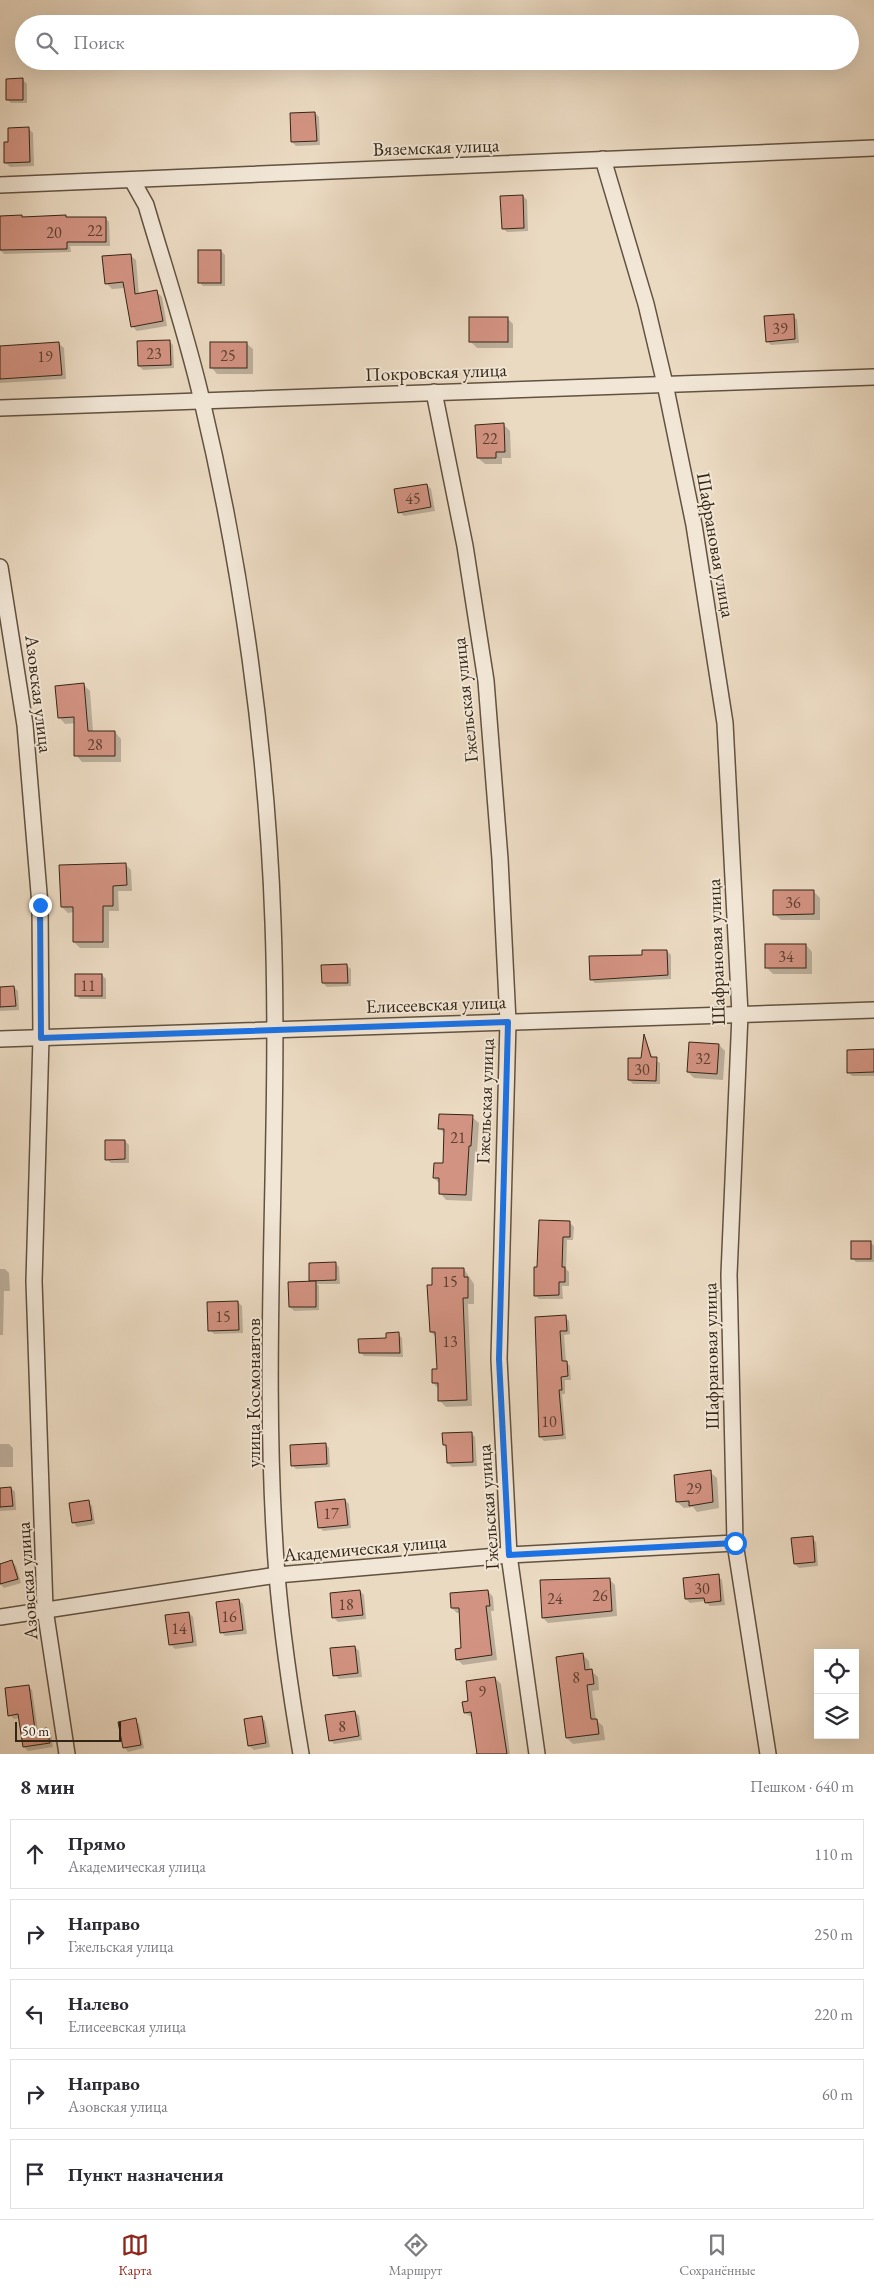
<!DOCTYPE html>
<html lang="ru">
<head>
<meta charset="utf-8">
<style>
	body { margin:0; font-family:"EB Garamond",serif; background:#f2f2f3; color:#2b2b33 }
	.controls { position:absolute; right:15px; bottom:15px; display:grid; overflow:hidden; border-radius:0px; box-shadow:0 5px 20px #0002 }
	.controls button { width:45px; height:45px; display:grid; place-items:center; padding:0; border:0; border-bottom:1px solid #e1e1e2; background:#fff; color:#2b2b33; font:25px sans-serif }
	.scale { position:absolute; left:15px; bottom:12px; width:106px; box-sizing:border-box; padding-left:5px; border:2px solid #342515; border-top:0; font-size:14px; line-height:18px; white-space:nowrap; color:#342515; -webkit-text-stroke:4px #f2e7d7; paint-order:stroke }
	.stop { position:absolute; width:15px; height:15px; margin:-11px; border:4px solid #1a73e8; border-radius:50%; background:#fff }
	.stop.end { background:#1a73e8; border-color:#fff; box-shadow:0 1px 5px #0008 }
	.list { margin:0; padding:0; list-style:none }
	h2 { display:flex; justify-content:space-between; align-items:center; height:65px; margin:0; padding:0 20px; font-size:21px }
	h2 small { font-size:16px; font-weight:400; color:#7c7c81 }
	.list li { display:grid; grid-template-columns:32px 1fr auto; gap:15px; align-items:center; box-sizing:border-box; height:70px; margin:0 10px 10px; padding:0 10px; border:1px solid #e1e1e2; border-radius:0px }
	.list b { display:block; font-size:19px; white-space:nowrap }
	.list p { margin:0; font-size:16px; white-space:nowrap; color:#7c7c81 }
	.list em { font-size:16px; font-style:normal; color:#7c7c81 }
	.icon { flex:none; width:28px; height:28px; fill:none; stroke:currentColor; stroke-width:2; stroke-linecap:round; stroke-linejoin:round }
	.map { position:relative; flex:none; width:874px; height:1754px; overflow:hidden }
	.search { position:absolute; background:#fff; box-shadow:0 5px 20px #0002; left:15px; right:15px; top:15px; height:55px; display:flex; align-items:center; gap:12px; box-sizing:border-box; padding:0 18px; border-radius:28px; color:#7c7c81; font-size:19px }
	.sheet { height:465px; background:#fff }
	nav { display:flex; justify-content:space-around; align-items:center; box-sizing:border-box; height:70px; border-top:1px solid #e1e1e2; background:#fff; font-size:14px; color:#7c7c81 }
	nav a { display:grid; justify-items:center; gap:2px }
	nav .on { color:#8f2418 }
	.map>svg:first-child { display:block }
	.shadow { fill:#0003 }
	.building { fill:#d39382; stroke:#342515 }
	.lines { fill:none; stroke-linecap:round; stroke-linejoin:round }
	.street-casing { stroke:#625240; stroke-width:18 }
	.street { stroke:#f2e7d7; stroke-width:15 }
	.route { stroke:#1a73e8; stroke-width:6 }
	.labels { text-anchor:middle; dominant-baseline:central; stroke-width:4; stroke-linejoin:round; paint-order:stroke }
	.number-label { font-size:16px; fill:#5c4030 }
	.street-label { font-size:19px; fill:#342515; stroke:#f2e7d7 }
</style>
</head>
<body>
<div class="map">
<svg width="874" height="1754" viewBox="0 0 874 1754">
	<rect width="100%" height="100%" fill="#ebdac2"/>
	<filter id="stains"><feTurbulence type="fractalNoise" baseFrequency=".004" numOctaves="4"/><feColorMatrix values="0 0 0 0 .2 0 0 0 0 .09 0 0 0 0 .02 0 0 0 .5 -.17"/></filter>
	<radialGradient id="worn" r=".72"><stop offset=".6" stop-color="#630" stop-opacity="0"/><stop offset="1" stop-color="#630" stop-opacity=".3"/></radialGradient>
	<g class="shadow">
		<polygon points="23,80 27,84 27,103 11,103 7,99"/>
		<polygon points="315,113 319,117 320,145 296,146 292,142"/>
		<polygon points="29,129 33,133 34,166 10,167 6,163 9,144"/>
		<polygon points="523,196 527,200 528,231 507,232 503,228"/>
		<polygon points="0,218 105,218 109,222 110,246 70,246 71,252 4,254 0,250"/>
		<polygon points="221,251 225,255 225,286 203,286 199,282"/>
		<polygon points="130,255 136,260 139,295 156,291 162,297 167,326 137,331 132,326 125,288 112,289 107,284"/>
		<polygon points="793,315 797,320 799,343 771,345 767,341"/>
		<polygon points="507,318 513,324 513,348 477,348 471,342"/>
		<polygon points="169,341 173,345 174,368 143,370 139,366"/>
		<polygon points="246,343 253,349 253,374 217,374 211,367"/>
		<polygon points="59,344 64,348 66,379 0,383 0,347"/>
		<polygon points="504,425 510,431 511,458 502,458 502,464 485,464 478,458"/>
		<polygon points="427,485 431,489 435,511 404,516 400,512"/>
		<polygon points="84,685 90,691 93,732 115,732 121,739 121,762 82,762 76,755 76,723 65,724 59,717"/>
		<polygon points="125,864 131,870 132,891 118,891 119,911 109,911 109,948 80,948 74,942 74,912 68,913 62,907"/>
		<polygon points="813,891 820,898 820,920 781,920 774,914"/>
		<polygon points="806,945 812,952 812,974 773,974 766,967"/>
		<polygon points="667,951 671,955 671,979 595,983 591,979"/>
		<polygon points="346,965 351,969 351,986 327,987 323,983"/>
		<polygon points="102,975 106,979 106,999 80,999 76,995"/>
		<polygon points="14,987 18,991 19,1010 0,1011 0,988"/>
		<polygon points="645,1037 653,1059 660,1063 660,1084 633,1084 629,1080 643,1060"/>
		<polygon points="719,1045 725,1051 723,1080 694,1078 688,1072"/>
		<polygon points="874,1050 874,1076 852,1076 848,1072"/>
		<polygon points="472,1117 479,1123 477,1152 475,1151 472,1201 446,1200 440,1193 440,1184 434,1178 444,1165 445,1134 439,1128"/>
		<polygon points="125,1141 129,1145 129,1163 111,1163 106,1159"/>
		<polygon points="570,1223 574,1227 573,1240 567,1240 566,1269 569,1272 569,1286 562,1286 563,1299 539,1299 535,1295 538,1268"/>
		<polygon points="870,1242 874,1246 874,1262 856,1262 852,1258"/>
		<polygon points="335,1263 339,1267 340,1284 317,1284 319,1286 319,1310 294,1311 290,1307 313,1282 310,1280"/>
		<polygon points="0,1269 5,1269 9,1273 10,1291 4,1291 3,1335 0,1335"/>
		<polygon points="464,1269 474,1284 474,1304 468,1304 472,1406 446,1407 440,1401 439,1389 433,1383 438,1370 437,1338 431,1332 434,1286"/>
		<polygon points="238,1302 242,1306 243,1333 214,1334 210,1330"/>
		<polygon points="565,1317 569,1321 570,1334 564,1335 566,1362 570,1366 571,1380 565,1380 565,1394 562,1394 566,1439 544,1441 540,1437 536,1318"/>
		<polygon points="398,1334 402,1338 403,1357 364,1356 360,1352"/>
		<polygon points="471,1433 475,1437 477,1466 452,1467 448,1463 448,1448 444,1445"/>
		<polygon points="0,1444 9,1444 13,1448 13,1467 0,1467"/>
		<polygon points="325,1444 329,1448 330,1467 296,1469 292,1465"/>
		<polygon points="710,1472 717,1478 719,1508 697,1512 693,1507 684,1508 677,1502"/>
		<polygon points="11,1488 15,1492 16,1510 0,1511 0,1489"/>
		<polygon points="345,1500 349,1504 351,1528 323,1531 319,1527"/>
		<polygon points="88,1502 92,1506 95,1524 77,1527 73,1522"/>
		<polygon points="812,1538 816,1542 818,1566 799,1568 795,1564"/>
		<polygon points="12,1562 16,1566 21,1583 4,1588 0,1584 0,1565"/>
		<polygon points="718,1576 722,1580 725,1605 710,1606 705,1601 690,1603 686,1599"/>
		<polygon points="610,1580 615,1585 617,1616 548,1623 543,1618"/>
		<polygon points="360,1591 364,1595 366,1619 338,1622 334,1618"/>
		<polygon points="488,1591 493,1597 494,1611 491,1611 497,1660 463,1665 457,1659 462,1649 461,1613 457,1613 452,1608"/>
		<polygon points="239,1600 243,1604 247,1634 225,1636 221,1632"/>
		<polygon points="189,1613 193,1617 197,1646 175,1649 171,1645 167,1616"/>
		<polygon points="355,1647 359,1651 362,1677 339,1679 335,1675"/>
		<polygon points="583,1655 589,1661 590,1670 598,1677 599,1690 592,1691 596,1720 603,1726 605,1740 573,1744 567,1738"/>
		<polygon points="495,1678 501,1684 510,1754 471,1754 478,1753 473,1718 465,1713 470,1702"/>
		<polygon points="28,1686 32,1690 38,1731 47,1730 51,1734 53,1747 28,1751 24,1747 20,1718 14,1719 10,1715"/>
		<polygon points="355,1712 359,1716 362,1740 334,1744 330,1740"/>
		<polygon points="261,1717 265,1721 270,1747 254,1750 249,1746"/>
		<polygon points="135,1720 139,1724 144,1748 128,1752 124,1747"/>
	</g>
	<g class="building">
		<polygon points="23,78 23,100 6,100 6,79"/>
		<polygon points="315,112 317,141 291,142 290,113"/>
		<polygon points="29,127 30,162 4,163 4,142 8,142 8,128"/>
		<polygon points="523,195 524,228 502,229 500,196"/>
		<polygon points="22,215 22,217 66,215 66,217 106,217 106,242 67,242 67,249 0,250 0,216"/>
		<rect x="198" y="250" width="23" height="33"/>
		<polygon points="131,254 135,294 157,290 163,321 131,327 123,282 105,284 102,256"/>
		<polygon points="794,314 795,339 766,342 764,316"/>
		<rect x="469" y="317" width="39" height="25"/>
		<polygon points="170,340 171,365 138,366 137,341"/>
		<polygon points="59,342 62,375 0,379 0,346"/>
		<rect x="210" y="342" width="37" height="26"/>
		<polygon points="504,423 505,452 496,452 496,458 477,458 475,425"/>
		<polygon points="427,484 431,507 398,513 394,489"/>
		<polygon points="84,683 88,731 115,731 115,756 74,756 74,717 58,718 55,686"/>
		<polygon points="126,863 127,885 113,886 113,906 103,906 103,942 73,942 73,907 61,907 59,865"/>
		<polygon points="773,890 814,890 814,914 773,915"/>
		<rect x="765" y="944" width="41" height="24"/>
		<polygon points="642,950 667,950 668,975 590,980 589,956 642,955"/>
		<polygon points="347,964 348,983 322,983 321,965"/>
		<rect x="75" y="974" width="27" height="22"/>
		<polygon points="14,986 16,1006 0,1007 0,987"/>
		<polygon points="644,1034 651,1057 657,1057 656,1081 628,1080 628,1058 641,1058"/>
		<polygon points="689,1042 719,1044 717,1074 687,1072"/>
		<polygon points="874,1049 874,1072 847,1073 847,1050"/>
		<polygon points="439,1114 473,1115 471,1146 469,1146 466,1195 439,1194 439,1178 433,1178 434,1163 443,1163 444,1129 438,1129"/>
		<polygon points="105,1140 125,1140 125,1159 105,1160"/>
		<polygon points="539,1220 570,1221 570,1237 563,1237 562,1267 565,1267 565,1282 559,1282 559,1295 534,1296 534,1267 537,1267"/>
		<rect x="851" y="1241" width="20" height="18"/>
		<polygon points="336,1262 336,1280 309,1281 309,1263"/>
		<polygon points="432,1268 464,1268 464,1277 468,1277 468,1298 463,1298 467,1400 438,1401 438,1383 432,1383 432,1369 437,1369 435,1332 430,1332 427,1285 432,1285"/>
		<polygon points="316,1281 316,1307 289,1307 288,1282"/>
		<polygon points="238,1301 239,1330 208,1331 207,1302"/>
		<polygon points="566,1315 567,1331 560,1331 562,1361 567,1361 568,1376 561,1377 562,1390 559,1390 563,1435 539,1437 535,1317"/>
		<polygon points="399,1332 400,1353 359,1353 358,1339 386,1338 386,1333"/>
		<polygon points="472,1432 473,1462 447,1463 446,1445 443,1445 442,1433"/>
		<polygon points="326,1443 327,1464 291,1466 290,1445"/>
		<polygon points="711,1470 713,1502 689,1506 689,1501 676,1502 674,1475"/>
		<polygon points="11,1487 13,1506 0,1507 0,1488"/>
		<polygon points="345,1499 348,1525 318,1528 315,1502"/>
		<polygon points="89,1500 92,1520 72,1523 69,1503"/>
		<polygon points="813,1536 815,1562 794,1564 791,1538"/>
		<polygon points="12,1560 18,1579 0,1584 0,1564"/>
		<polygon points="719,1574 721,1601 705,1603 704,1598 685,1599 683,1578"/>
		<polygon points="610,1578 612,1611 542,1618 540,1580"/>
		<polygon points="360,1590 363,1615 332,1618 330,1593"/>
		<polygon points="488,1590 490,1606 486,1606 492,1655 456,1660 455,1649 461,1648 459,1608 451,1608 450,1593"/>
		<polygon points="239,1599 243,1630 220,1633 216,1602"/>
		<polygon points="189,1612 193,1642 169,1645 165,1615"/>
		<polygon points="355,1646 358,1673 333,1676 330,1648"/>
		<polygon points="583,1653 585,1670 592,1669 594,1684 587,1685 591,1719 597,1719 599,1734 566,1738 556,1657"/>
		<polygon points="495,1677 507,1754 477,1754 471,1712 464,1713 462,1702 468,1701 466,1681"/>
		<polygon points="29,1685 35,1730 47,1728 50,1743 23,1747 18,1714 8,1716 5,1688"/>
		<polygon points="355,1711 359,1736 329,1741 325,1715"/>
		<polygon points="262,1716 266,1743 248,1746 244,1719"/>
		<polygon points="136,1718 141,1745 123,1748 118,1722"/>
	</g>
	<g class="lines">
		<defs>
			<g id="street">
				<polyline points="603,159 646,304 665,384 694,525 725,723 740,1014 729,1275 735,1543 768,1754"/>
				<path d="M 132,180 L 146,205 C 165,270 187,335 202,401 C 242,569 267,750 273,922 C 281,1139 260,1359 277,1575 C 282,1634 291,1695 301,1754"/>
				<polyline points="0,185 874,148"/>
				<polyline points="434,392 465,546 486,681 500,859 508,1022 499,1359 509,1555 537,1754"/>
				<polyline points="0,408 874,377"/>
				<polyline points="0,567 25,725 40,905 41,1038 34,1281 45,1609 67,1754"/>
				<polyline points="0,1039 874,1010"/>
				<polyline points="0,1617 277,1575 509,1555 735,1543"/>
			</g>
		</defs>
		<use href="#street" class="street-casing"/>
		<use href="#street" class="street"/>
	</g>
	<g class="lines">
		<polyline class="route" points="40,905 41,1038 508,1022 499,1359 509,1555 735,1543"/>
	</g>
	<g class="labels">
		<g class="number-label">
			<text x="95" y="230">22</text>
			<text x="54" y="232">20</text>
			<text x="780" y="328">39</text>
			<text x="154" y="353">23</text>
			<text x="228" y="355">25</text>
			<text x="45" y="356">19</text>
			<text x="490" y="438">22</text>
			<text x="413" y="498">45</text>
			<text x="95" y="744">28</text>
			<text x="793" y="902">36</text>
			<text x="786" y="956">34</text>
			<text x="88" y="985">11</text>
			<text x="703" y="1058">32</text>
			<text x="642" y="1069">30</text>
			<text x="458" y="1137">21</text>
			<text x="450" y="1281">15</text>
			<text x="223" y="1316">15</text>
			<text x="450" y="1341">13</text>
			<text x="549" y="1421">10</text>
			<text x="694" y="1488">29</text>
			<text x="331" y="1513">17</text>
			<text x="702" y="1588">30</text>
			<text x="600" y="1595">26</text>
			<text x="555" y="1598">24</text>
			<text x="346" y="1604">18</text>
			<text x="229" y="1616">16</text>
			<text x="179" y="1628">14</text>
			<text x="576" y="1677">8</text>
			<text x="482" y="1691">9</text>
			<text x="342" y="1726">8</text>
		</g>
		<g class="street-label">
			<text transform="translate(436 147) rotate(-2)">Вяземская улица</text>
			<text transform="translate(436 372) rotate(-2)">Покровская улица</text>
			<text transform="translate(716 545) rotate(80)">Шафрановая улица</text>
			<text transform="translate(39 694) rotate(83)">Азовская улица</text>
			<text transform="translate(465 700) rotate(-96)">Гжельская улица</text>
			<text transform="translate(716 952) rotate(-92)">Шафрановая улица</text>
			<text transform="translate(436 1004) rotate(-2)">Елисеевская улица</text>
			<text transform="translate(485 1101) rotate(-88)">Гжельская улица</text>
			<text transform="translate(711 1356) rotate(-91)">Шафрановая улица</text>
			<text transform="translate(253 1393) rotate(-90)">улица Космонавтов</text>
			<text transform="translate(488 1507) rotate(-94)">Гжельская улица</text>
			<text transform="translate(365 1548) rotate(-5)">Академическая улица</text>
			<text transform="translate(27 1581) rotate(-94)">Азовская улица</text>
		</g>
	</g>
	<rect width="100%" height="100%" filter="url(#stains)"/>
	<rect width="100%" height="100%" fill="url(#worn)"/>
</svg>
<div class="controls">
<button><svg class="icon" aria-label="locate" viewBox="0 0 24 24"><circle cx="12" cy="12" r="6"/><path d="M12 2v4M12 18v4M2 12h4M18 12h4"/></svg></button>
<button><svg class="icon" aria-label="layers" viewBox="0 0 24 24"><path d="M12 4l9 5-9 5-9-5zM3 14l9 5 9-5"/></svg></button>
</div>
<div class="scale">50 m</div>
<div class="stop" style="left:735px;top:1543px"></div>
<div class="stop end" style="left:40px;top:905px"></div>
<div class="search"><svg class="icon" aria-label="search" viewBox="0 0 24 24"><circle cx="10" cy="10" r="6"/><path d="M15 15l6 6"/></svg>Поиск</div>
</div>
<section class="sheet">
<h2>8 мин<small>Пешком · 640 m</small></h2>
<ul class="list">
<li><svg class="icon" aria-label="ahead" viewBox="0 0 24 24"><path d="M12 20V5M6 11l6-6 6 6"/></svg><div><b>Прямо</b><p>Академическая улица</p></div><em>110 m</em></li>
<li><svg class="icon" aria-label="right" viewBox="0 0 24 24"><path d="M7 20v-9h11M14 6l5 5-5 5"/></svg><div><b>Направо</b><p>Гжельская улица</p></div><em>250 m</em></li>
<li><svg class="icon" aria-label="left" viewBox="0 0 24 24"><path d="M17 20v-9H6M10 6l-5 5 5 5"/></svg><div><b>Налево</b><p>Елисеевская улица</p></div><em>220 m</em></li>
<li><svg class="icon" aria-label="right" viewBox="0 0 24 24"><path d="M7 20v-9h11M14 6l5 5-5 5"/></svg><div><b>Направо</b><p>Азовская улица</p></div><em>60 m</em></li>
<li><svg class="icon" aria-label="arrive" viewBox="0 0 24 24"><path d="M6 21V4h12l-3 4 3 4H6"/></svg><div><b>Пункт назначения</b></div></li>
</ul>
</section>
<nav>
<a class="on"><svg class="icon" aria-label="map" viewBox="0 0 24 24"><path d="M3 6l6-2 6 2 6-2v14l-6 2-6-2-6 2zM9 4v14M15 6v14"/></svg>Карта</a>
<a><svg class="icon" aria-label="directions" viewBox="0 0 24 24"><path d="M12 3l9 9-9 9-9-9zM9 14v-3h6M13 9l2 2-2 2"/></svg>Маршрут</a>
<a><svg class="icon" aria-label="saved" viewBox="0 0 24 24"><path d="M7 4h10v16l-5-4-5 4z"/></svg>Сохранённые</a>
</nav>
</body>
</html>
